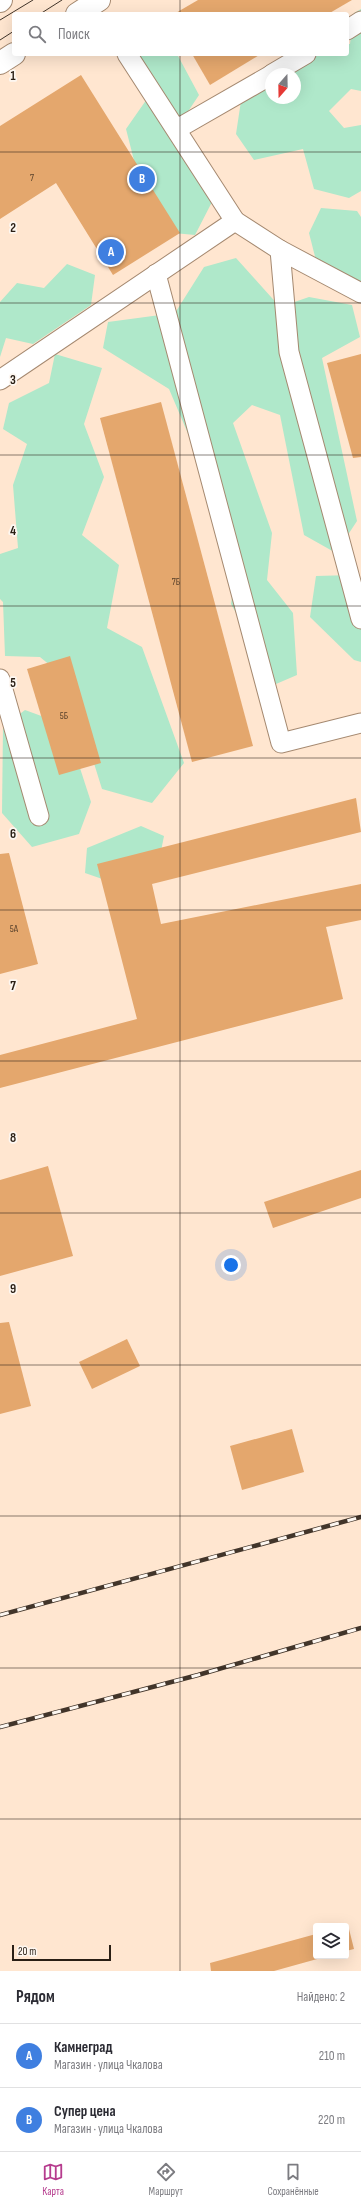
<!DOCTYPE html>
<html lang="ru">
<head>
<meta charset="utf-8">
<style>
	body { margin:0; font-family:"Sofia Sans Condensed",sans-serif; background:#f2f2f3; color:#2b2b33 }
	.controls { position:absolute; right:12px; bottom:12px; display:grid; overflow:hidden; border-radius:4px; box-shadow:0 4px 16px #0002 }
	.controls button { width:36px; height:36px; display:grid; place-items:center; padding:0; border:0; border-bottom:1px solid #e1e1e2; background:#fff; color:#2b2b33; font:20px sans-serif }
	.compass { position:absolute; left:265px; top:68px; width:36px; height:36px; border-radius:50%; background:#fff; box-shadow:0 4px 16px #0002; rotate:200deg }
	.scale { position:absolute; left:12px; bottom:10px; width:99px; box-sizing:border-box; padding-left:4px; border:2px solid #2a1f15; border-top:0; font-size:11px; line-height:14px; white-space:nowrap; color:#2a1f15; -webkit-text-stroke:3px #fdf7f1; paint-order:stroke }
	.you { position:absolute; left:231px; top:1265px; width:14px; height:14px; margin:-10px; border:3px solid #fff; border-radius:50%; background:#1a73e8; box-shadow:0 0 0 6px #1a73e833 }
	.badge { display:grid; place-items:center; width:26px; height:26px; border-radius:50%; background:#b63c8e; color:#fff; font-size:13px; font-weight:700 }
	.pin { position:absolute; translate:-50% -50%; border:2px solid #fff; box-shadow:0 1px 4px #0006 }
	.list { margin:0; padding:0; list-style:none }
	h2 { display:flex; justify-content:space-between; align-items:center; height:52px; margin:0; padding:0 16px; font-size:17px }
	h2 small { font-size:13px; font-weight:400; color:#7c7c81 }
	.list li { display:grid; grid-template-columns:26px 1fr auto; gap:12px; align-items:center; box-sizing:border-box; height:64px; padding:0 16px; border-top:1px solid #e1e1e2 }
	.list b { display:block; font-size:15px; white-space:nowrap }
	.list p { margin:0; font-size:13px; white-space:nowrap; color:#7c7c81 }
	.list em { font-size:13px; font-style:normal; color:#7c7c81 }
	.icon { flex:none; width:22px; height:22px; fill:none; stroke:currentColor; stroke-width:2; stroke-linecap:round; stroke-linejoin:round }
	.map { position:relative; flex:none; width:361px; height:1971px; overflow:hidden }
	.search { position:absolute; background:#fff; box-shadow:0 4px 16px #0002; left:12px; right:12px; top:12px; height:44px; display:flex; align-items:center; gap:10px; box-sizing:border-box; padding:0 14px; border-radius:4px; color:#7c7c81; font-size:15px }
	.sheet { height:180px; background:#fff }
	nav { display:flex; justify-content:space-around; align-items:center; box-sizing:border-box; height:56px; border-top:1px solid #e1e1e2; background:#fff; font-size:11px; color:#7c7c81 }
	nav a { display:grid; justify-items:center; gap:2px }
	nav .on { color:#b63c8e }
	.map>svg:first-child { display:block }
	.green { fill:#afe8ca; fill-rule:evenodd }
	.building { fill:#e4a76d }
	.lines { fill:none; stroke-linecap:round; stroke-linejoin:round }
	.lane-casing { stroke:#a58970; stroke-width:21 }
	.secondary-casing { stroke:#a58970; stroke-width:24 }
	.lane { stroke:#fff; stroke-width:19 }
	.secondary { stroke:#fff; stroke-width:22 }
	.tram { stroke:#42352a; stroke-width:1 }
	.rail-casing { stroke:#42352a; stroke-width:4.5 }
	.rail { stroke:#fdf7f1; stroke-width:3; stroke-dasharray:9; stroke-linecap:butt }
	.grid { fill:none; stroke:#2a1f15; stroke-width:1; stroke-opacity:0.55 }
	.labels { text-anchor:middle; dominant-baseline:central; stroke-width:3.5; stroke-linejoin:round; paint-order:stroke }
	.number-label { font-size:10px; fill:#58412b }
	.grid-label { font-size:13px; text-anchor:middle; font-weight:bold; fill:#2a1f15; stroke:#fdf7f1; stroke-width:3.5; stroke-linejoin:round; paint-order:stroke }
</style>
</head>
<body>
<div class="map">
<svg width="361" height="1971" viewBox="0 0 361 1971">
	<rect width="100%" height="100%" fill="#ffe6d0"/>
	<g class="green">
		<path d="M 361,9 L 361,91 L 351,89 L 329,111 L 344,128 L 361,125 L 361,191 L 349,198 L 314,189 L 303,149 L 254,160 L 236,134 L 244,81 L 288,54 L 347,54 L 347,44 L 350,44 L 354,13 ZM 271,74 L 295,74 L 295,98 L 271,98 Z"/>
		<polygon points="134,54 177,54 199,95 173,134 212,202 195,235 152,231 126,129 156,86"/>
		<polygon points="321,208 357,211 361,217 361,286 322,284 309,233"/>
		<polygon points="236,258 280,307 309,297 352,305 360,337 322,358 357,521 336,553 304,535 280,415 252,405 233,423 272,533 267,580 293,613 297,675 276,684 231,604 238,551 169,389 103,348 108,322 175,313 204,267"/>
		<polygon points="67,264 95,275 91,305 33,344 6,338 0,357 0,302 17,283 44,288"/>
		<polygon points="55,354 102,368 84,424 104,477 82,535 119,565 107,628 142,647 184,763 152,803 102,789 68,680 40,657 5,656 3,602 0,599 0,554 18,548 13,485 27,444 3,429 9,403 49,383"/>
		<polygon points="352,575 361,585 361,662 354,660 310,617 316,576"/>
		<polygon points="25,710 66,725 91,802 79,834 32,847 2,813 3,727"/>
		<polygon points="141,826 164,836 159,861 108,881 85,873 87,848"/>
	</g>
	<g class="building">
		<polygon points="198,0 352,0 328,14 174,14"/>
		<polygon points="192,54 261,54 210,85"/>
		<polygon points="81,75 180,233 113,275 56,183 0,219 0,126"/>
		<polygon points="361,354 361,457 353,458 327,363"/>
		<polygon points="161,402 253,746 192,762 100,418"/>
		<polygon points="70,656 101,763 59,775 27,669"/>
		<polygon points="356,798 361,832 152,884 161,924 361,884 361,920 326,927 343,999 0,1088 0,1055 137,1019 97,864"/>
		<polygon points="9,853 38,964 0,974 0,854"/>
		<polygon points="48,1166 73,1256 0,1276 0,1180"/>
		<polygon points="361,1170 361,1198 273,1228 264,1202"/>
		<polygon points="9,1322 31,1406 0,1414 0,1323"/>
		<polygon points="127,1339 140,1366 92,1389 79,1362"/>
		<polygon points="292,1429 304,1472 242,1490 230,1446"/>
		<polygon points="348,1925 354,1949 346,1951 345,1926"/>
		<polygon points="316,1934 316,1956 328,1956 274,1971 211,1971 210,1963"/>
	</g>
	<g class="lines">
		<defs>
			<g id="lane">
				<polyline points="347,30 361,21"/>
				<polyline points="127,54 235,221"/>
				<polyline points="272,74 306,54"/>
				<polyline points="177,129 271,75"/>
				<polyline points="280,250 289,352 361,619"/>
				<polyline points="156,274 281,743 361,723"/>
				<polyline points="0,380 235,221 280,250 361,293"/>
				<polyline points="0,679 39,816"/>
			</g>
			<g id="secondary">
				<polyline points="0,1 1,0"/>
				<polyline points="77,14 99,0"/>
				<polyline points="0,63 14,54"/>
			</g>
		</defs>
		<use href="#lane" class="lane-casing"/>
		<use href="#secondary" class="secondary-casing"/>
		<use href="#lane" class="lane"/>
		<use href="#secondary" class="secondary"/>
		<g class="tram">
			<polyline points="40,14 62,0"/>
			<polyline points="0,20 33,0"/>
			<polyline points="0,40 14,31"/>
		</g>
		<defs>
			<g id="rail">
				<polyline points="0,1615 361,1517"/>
				<polyline points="0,1727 198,1675 361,1628"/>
			</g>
		</defs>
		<use href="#rail" class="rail-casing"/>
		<use href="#rail" class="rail"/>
	</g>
	<path class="grid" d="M 180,0 L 180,14M 180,54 L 180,1971M 0,152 L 361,152M 0,303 L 361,303M 0,455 L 361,455M 0,606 L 361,606M 0,758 L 361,758M 0,910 L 361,910M 0,1061 L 361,1061M 0,1213 L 361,1213M 0,1365 L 361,1365M 0,1516 L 361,1516M 0,1668 L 361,1668M 0,1819 L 361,1819"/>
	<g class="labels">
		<g class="number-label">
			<text x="32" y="178">7</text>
			<text x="176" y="582">7Б</text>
			<text x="64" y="716">5Б</text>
			<text x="14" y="929">5А</text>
		</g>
	</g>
	<g class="grid-label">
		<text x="13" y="80">1</text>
		<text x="13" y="232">2</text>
		<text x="13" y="384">3</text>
		<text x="13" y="535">4</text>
		<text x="13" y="687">5</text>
		<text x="13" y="838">6</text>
		<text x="13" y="990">7</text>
		<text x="13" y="1142">8</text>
		<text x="13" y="1293">9</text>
	</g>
</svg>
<div class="controls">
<button><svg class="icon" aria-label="layers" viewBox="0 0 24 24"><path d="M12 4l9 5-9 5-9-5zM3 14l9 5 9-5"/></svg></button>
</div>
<svg class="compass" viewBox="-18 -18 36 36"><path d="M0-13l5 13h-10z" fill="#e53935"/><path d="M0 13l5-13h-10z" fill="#7c7c81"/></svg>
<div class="scale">20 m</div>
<div class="you"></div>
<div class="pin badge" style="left:111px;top:252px;background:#3f7fe0">A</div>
<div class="pin badge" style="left:142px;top:179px;background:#3f7fe0">B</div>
<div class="search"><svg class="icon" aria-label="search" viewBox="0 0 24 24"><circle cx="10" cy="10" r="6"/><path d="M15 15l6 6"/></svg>Поиск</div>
</div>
<section class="sheet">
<h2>Рядом<small>Найдено: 2</small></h2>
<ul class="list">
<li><span class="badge" style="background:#3f7fe0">A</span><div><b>Камнеград</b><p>Магазин · улица Чкалова</p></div><em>210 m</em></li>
<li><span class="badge" style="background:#3f7fe0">B</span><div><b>Супер цена</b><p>Магазин · улица Чкалова</p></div><em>220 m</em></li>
</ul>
</section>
<nav>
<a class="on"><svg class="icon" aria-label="map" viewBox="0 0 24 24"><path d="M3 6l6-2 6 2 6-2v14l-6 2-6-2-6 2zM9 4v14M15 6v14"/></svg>Карта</a>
<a><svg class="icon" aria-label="directions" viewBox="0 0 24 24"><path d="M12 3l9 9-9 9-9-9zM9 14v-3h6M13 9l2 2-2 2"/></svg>Маршрут</a>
<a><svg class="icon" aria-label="saved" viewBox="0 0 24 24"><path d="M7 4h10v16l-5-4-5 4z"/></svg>Сохранённые</a>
</nav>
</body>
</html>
